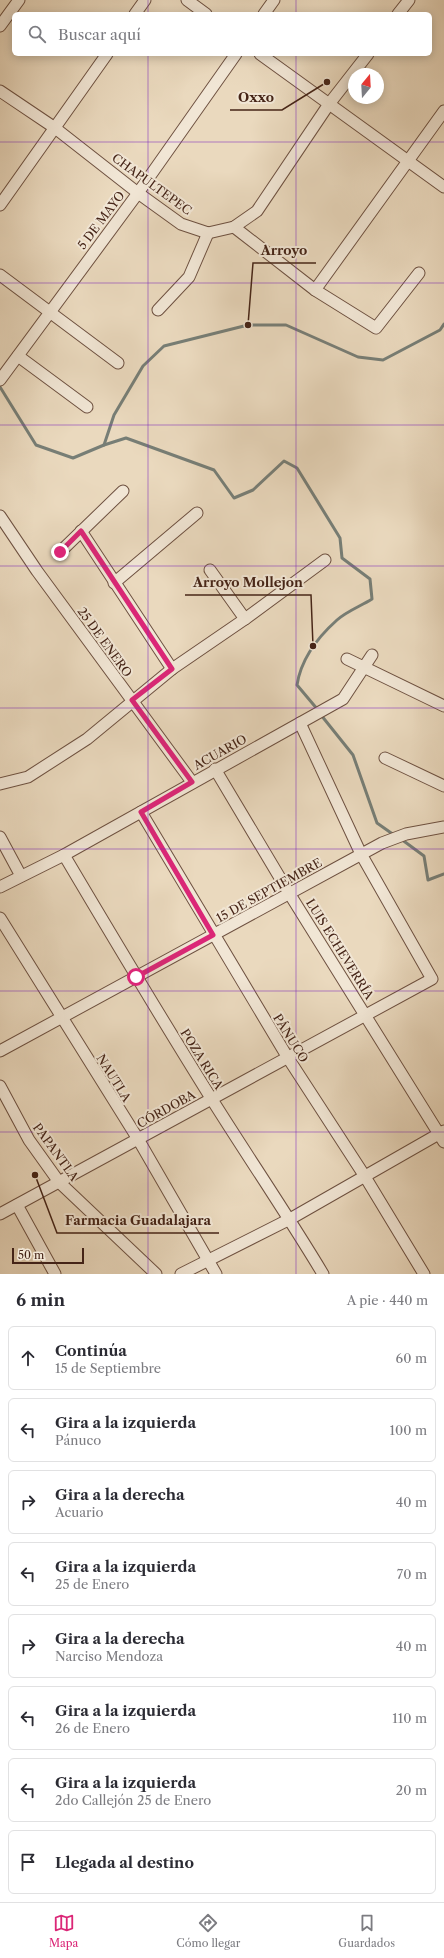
<!DOCTYPE html>
<html lang="es">
<head>
<meta charset="utf-8">
<style>
	body { margin:0; font-family:"Libre Caslon Text",serif; background:#f7f7f7; color:#2b2b33 }
	.compass { position:absolute; left:348px; top:68px; width:36px; height:36px; border-radius:50%; background:#fff; box-shadow:0 2px 10px #0003; rotate:18deg }
	.scale { position:absolute; left:12px; bottom:10px; width:72px; box-sizing:border-box; padding-left:4px; border:2px solid #452417; border-top:0; font-size:11px; line-height:14px; white-space:nowrap; color:#452417; -webkit-text-stroke:3px #f1e6d5; paint-order:stroke }
	.stop { position:absolute; width:12px; height:12px; margin:-9px; border:3px solid #db2777; border-radius:50%; background:#fff }
	.stop.end { background:#db2777; border-color:#fff; box-shadow:0 1px 4px #0008 }
	.list { margin:0; padding:0; list-style:none }
	h2 { display:flex; justify-content:space-between; align-items:center; height:52px; margin:0; padding:0 16px; font-size:17px }
	h2 small { font-size:13px; font-weight:400; color:#7c7c81 }
	.list li { display:grid; grid-template-columns:26px 1fr auto; gap:12px; align-items:center; box-sizing:border-box; height:64px; margin:0 8px 8px; padding:0 8px; border:1px solid #e1e1e2; border-radius:6px }
	.list b { display:block; font-size:15px; white-space:nowrap }
	.list p { margin:0; font-size:13px; white-space:nowrap; color:#7c7c81 }
	.list em { font-size:13px; font-style:normal; color:#7c7c81 }
	.icon { flex:none; width:22px; height:22px; fill:none; stroke:currentColor; stroke-width:2; stroke-linecap:round; stroke-linejoin:round }
	.map { position:relative; flex:none; width:444px; height:1274px; overflow:hidden }
	.search { position:absolute; background:#fff; box-shadow:0 2px 10px #0003; left:12px; right:12px; top:12px; height:44px; display:flex; align-items:center; gap:10px; box-sizing:border-box; padding:0 14px; border-radius:6px; color:#7c7c81; font-size:15px }
	.sheet { height:628px; background:#fff }
	nav { display:flex; justify-content:space-around; align-items:center; box-sizing:border-box; height:56px; border-top:1px solid #e1e1e2; background:#fff; font-size:11px; color:#7c7c81 }
	nav a { display:grid; justify-items:center; gap:2px }
	nav .on { color:#db2777 }
	.map>svg:first-child { display:block }
	.lines { fill:none; stroke-linecap:round; stroke-linejoin:round }
	.stream { stroke:#777e76; stroke-width:3 }
	.minor-casing { stroke:#6e5141; stroke-width:13 }
	.minor { stroke:#f1e6d5; stroke-width:11 }
	.route { stroke:#db2777; stroke-width:5 }
	.grid { fill:none; stroke:#7b2cbf; stroke-width:1; stroke-opacity:0.55 }
	.labels { text-anchor:middle; dominant-baseline:central; stroke-width:4; stroke-linejoin:round; paint-order:stroke }
	.street-label { font-size:12px; fill:#452417; stroke:#f1e6d5 }
	.leader { fill:none; stroke:#452417; stroke-width:1.5 }
	.callout-dot { fill:#452417; stroke:#f1e6d5; stroke-width:1.5 }
	.callout-label { font-size:13px; text-anchor:middle; font-weight:bold; fill:#452417; stroke:#f1e6d5; stroke-width:4; stroke-linejoin:round; paint-order:stroke }
</style>
</head>
<body>
<div class="map">
<svg width="444" height="1274" viewBox="0 0 444 1274">
	<rect width="100%" height="100%" fill="#ead9be"/>
	<filter id="stains"><feTurbulence type="fractalNoise" baseFrequency=".005" numOctaves="4"/><feColorMatrix values="0 0 0 0 .2 0 0 0 0 .09 0 0 0 0 .02 0 0 0 .5 -.17"/></filter>
	<radialGradient id="worn" r=".72"><stop offset=".6" stop-color="#630" stop-opacity="0"/><stop offset="1" stop-color="#630" stop-opacity=".3"/></radialGradient>
	<g class="lines">
		<g class="stream">
			<path d="M 0,387 L 36,445 L 73,458 L 104,445 L 126,438 L 214,470 L 234,498 L 253,490 L 284,461 L 297,468 L 340,538 L 342,558 L 370,579 L 372,599 C 361,606 347,611 337,620 C 318,637 301,659 297,685 L 318,710"/>
			<polyline points="104,445 114,415 143,366 164,346 248,325 286,325 358,357 383,360 440,330 444,324"/>
			<polyline points="321,715 353,755 377,823 394,835"/>
			<polyline points="401,839 424,856 428,880 444,874"/>
		</g>
		<defs>
			<g id="minor">
				<polyline points="187,0 206,14"/>
				<polyline points="135,14 145,0"/>
				<polyline points="264,14 274,0"/>
				<polyline points="398,14 409,0"/>
				<polyline points="0,26 19,0"/>
				<polyline points="260,54 444,187"/>
				<polyline points="0,91 55,128 138,193 181,224 208,233 234,227 257,211 329,104 368,54"/>
				<polyline points="0,205 107,54"/>
				<polyline points="234,227 315,290 376,328 419,273"/>
				<polyline points="0,275 118,363"/>
				<polyline points="315,290 444,111"/>
				<polyline points="158,310 189,277 208,233"/>
				<polyline points="18,356 87,407"/>
				<polyline points="0,380 138,193 236,54"/>
				<polyline points="0,516 37,571 192,782"/>
				<polyline points="81,531 172,669"/>
				<polyline points="60,552 123,491"/>
				<polyline points="210,570 245,619"/>
				<polyline points="114,583 197,513"/>
				<polyline points="347,659 444,706"/>
				<polyline points="385,758 444,786"/>
				<polyline points="215,769 289,893 444,1142"/>
				<polyline points="0,784 28,777 87,739 172,669 245,619 325,560"/>
				<polyline points="141,812 288,1058 364,1175 424,1274"/>
				<polyline points="0,837 21,876"/>
				<path d="M 64,855 C 112,936 161,1018 211,1098 C 248,1157 287,1214 323,1274"/>
				<polyline points="0,887 64,855 343,699 372,655"/>
				<polyline points="0,918 138,1139 216,1274"/>
				<polyline points="0,1051 382,843 406,834 444,827"/>
				<polyline points="0,1086 29,1140 59,1182 156,1274"/>
				<polyline points="17,1205 55,1274"/>
				<polyline points="0,1214 432,979 361,854 300,723"/>
				<polyline points="181,1274 290,1219 444,1131"/>
			</g>
		</defs>
		<use href="#minor" class="minor-casing"/>
		<use href="#minor" class="minor"/>
	</g>
	<g class="lines">
		<polyline class="route" points="60,552 81,531 172,669 132,700 192,782 141,812 213,935 136,977"/>
	</g>
	<path class="grid" d="M 148,0 L 148,14M 296,0 L 296,14M 148,54 L 148,1274M 296,54 L 296,1274M 0,142 L 444,142M 0,283 L 444,283M 0,425 L 444,425M 0,566 L 444,566M 0,708 L 444,708M 0,849 L 444,849M 0,991 L 444,991M 0,1132 L 444,1132"/>
	<g class="labels">
		<g class="street-label">
			<text transform="translate(152 184) rotate(36)">CHAPULTEPEC</text>
			<text transform="translate(101 220) rotate(-53)">5 DE MAYO</text>
			<text transform="translate(105 642) rotate(54)">25 DE ENERO</text>
			<text transform="translate(220 752) rotate(-29)">ACUARIO</text>
			<text transform="translate(269 890) rotate(-29)">15 DE SEPTIEMBRE</text>
			<text transform="translate(340 949) rotate(58)">LUIS ECHEVERRÍA</text>
			<text transform="translate(291 1038) rotate(58)">PÁNUCO</text>
			<text transform="translate(202 1059) rotate(58)">POZA RICA</text>
			<text transform="translate(114 1078) rotate(58)">NAUTLA</text>
			<text transform="translate(166 1109) rotate(-29)">CÓRDOBA</text>
			<text transform="translate(56 1152) rotate(54)">PAPANTLA</text>
		</g>
	</g>
	<path class="leader" d="M327 82L282 110H230M248 325L253 263H316M313 646L311 595H185M35 1175L57 1233H219"/>
	<g class="callout-dot">
		<circle cx="327" cy="82" r="4"/>
		<circle cx="248" cy="325" r="4"/>
		<circle cx="313" cy="646" r="4"/>
		<circle cx="35" cy="1175" r="4"/>
	</g>
	<g class="callout-label">
		<text x="256" y="102">Oxxo</text>
		<text x="284" y="255">Arroyo</text>
		<text x="248" y="587">Arroyo Mollejon</text>
		<text x="138" y="1225">Farmacia Guadalajara</text>
	</g>
	<rect width="100%" height="100%" filter="url(#stains)"/>
	<rect width="100%" height="100%" fill="url(#worn)"/>
</svg>
<svg class="compass" viewBox="-18 -18 36 36"><path d="M0-13l5 13h-10z" fill="#e53935"/><path d="M0 13l5-13h-10z" fill="#7c7c81"/></svg>
<div class="scale">50 m</div>
<div class="stop" style="left:136px;top:977px"></div>
<div class="stop end" style="left:60px;top:552px"></div>
<div class="search"><svg class="icon" aria-label="search" viewBox="0 0 24 24"><circle cx="10" cy="10" r="6"/><path d="M15 15l6 6"/></svg>Buscar aquí</div>
</div>
<section class="sheet">
<h2>6 min<small>A pie · 440 m</small></h2>
<ul class="list">
<li><svg class="icon" aria-label="ahead" viewBox="0 0 24 24"><path d="M12 20V5M6 11l6-6 6 6"/></svg><div><b>Continúa</b><p>15 de Septiembre</p></div><em>60 m</em></li>
<li><svg class="icon" aria-label="left" viewBox="0 0 24 24"><path d="M17 20v-9H6M10 6l-5 5 5 5"/></svg><div><b>Gira a la izquierda</b><p>Pánuco</p></div><em>100 m</em></li>
<li><svg class="icon" aria-label="right" viewBox="0 0 24 24"><path d="M7 20v-9h11M14 6l5 5-5 5"/></svg><div><b>Gira a la derecha</b><p>Acuario</p></div><em>40 m</em></li>
<li><svg class="icon" aria-label="left" viewBox="0 0 24 24"><path d="M17 20v-9H6M10 6l-5 5 5 5"/></svg><div><b>Gira a la izquierda</b><p>25 de Enero</p></div><em>70 m</em></li>
<li><svg class="icon" aria-label="right" viewBox="0 0 24 24"><path d="M7 20v-9h11M14 6l5 5-5 5"/></svg><div><b>Gira a la derecha</b><p>Narciso Mendoza</p></div><em>40 m</em></li>
<li><svg class="icon" aria-label="left" viewBox="0 0 24 24"><path d="M17 20v-9H6M10 6l-5 5 5 5"/></svg><div><b>Gira a la izquierda</b><p>26 de Enero</p></div><em>110 m</em></li>
<li><svg class="icon" aria-label="left" viewBox="0 0 24 24"><path d="M17 20v-9H6M10 6l-5 5 5 5"/></svg><div><b>Gira a la izquierda</b><p>2do Callejón 25 de Enero</p></div><em>20 m</em></li>
<li><svg class="icon" aria-label="arrive" viewBox="0 0 24 24"><path d="M6 21V4h12l-3 4 3 4H6"/></svg><div><b>Llegada al destino</b></div></li>
</ul>
</section>
<nav>
<a class="on"><svg class="icon" aria-label="map" viewBox="0 0 24 24"><path d="M3 6l6-2 6 2 6-2v14l-6 2-6-2-6 2zM9 4v14M15 6v14"/></svg>Mapa</a>
<a><svg class="icon" aria-label="directions" viewBox="0 0 24 24"><path d="M12 3l9 9-9 9-9-9zM9 14v-3h6M13 9l2 2-2 2"/></svg>Cómo llegar</a>
<a><svg class="icon" aria-label="saved" viewBox="0 0 24 24"><path d="M7 4h10v16l-5-4-5 4z"/></svg>Guardados</a>
</nav>
</body>
</html>
